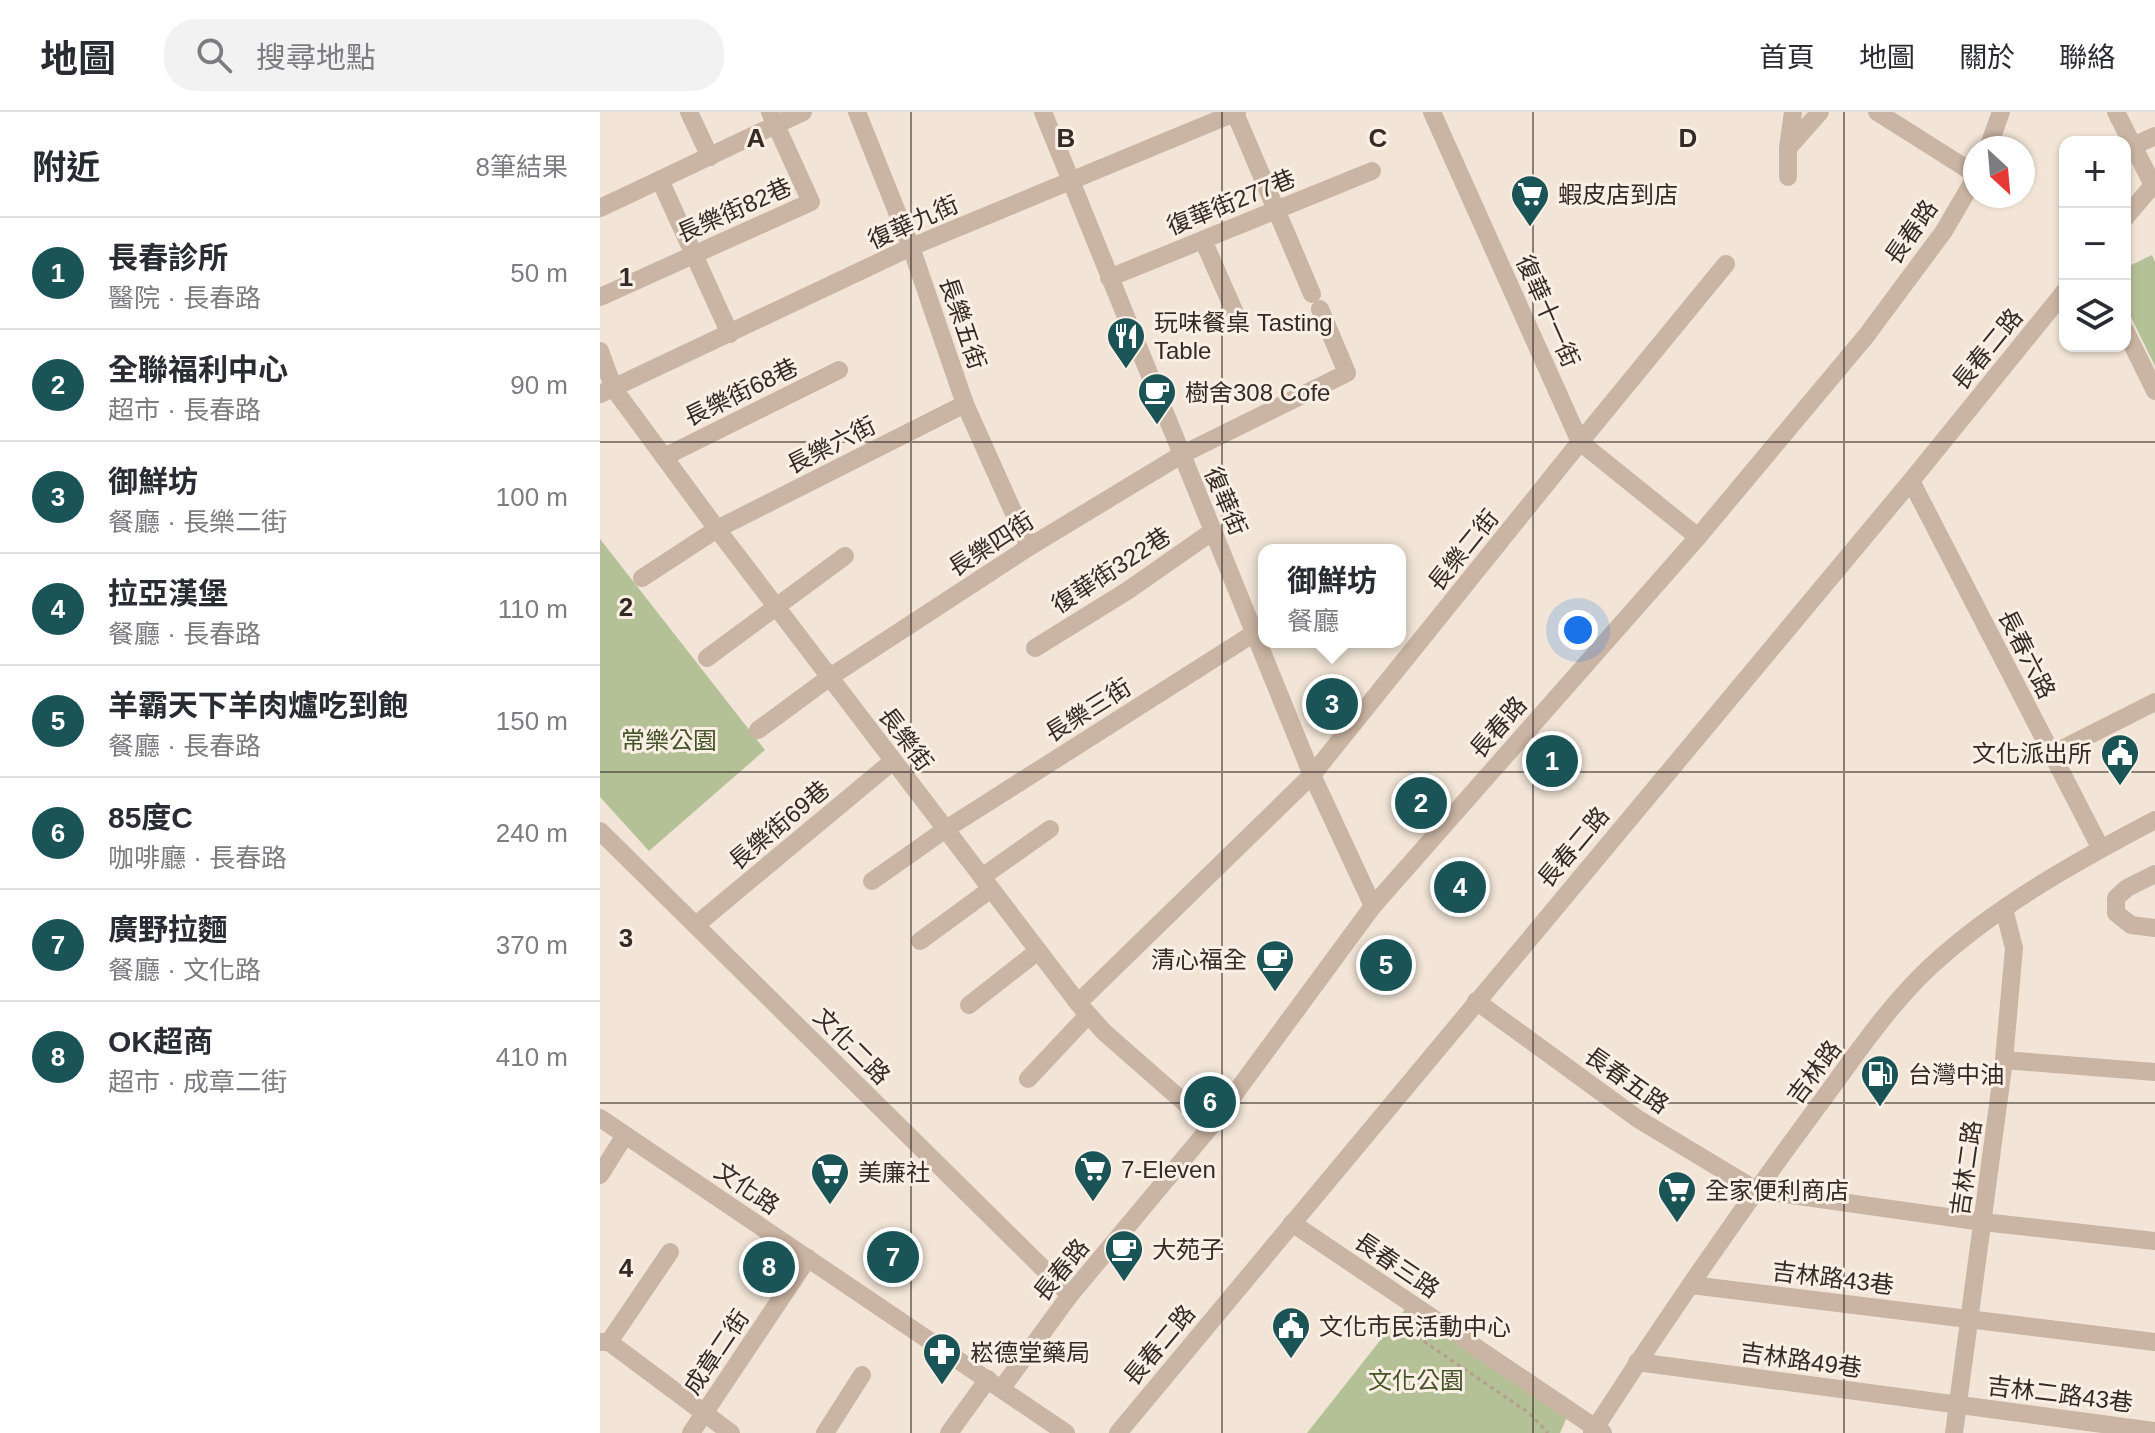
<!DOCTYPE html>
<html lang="zh-TW">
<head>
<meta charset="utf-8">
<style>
	body { margin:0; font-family:Helvetica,"Noto Sans TC",sans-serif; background:#f2f2f3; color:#2b2b33 }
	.controls { position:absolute; right:24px; top:24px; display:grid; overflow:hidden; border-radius:16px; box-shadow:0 2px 6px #0004 }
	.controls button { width:72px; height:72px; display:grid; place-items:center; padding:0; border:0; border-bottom:2px solid #e1e1e2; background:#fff; color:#2b2b33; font:40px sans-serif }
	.compass { position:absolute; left:1363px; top:24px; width:72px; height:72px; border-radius:50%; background:#fff; box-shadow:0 2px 6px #0004; rotate:154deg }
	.you { position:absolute; left:978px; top:518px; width:28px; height:28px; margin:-20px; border:6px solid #fff; border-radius:50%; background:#1a73e8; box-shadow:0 0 0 12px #1a73e833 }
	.badge { display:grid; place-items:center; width:52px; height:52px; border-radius:50%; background:#1a5457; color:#fff; font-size:26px; font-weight:700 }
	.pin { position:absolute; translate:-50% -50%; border:4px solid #fff; box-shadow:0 2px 8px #0006 }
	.popup { position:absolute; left:658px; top:432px; width:148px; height:104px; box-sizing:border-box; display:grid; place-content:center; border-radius:16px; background:#fff; filter:drop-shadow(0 2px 6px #0005); font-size:26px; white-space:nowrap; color:#7c7c81 }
	.popup b { font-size:30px; color:#2b2b33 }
	.popup::after { content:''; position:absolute; left:50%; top:100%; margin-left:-16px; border:16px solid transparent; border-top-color:#fff }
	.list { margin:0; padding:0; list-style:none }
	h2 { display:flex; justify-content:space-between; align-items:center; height:104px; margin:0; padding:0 32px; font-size:34px }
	h2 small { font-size:26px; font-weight:400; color:#7c7c81 }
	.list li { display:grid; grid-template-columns:52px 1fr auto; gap:24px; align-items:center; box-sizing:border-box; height:112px; padding:0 32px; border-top:2px solid #e1e1e2 }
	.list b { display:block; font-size:30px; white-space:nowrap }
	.list p { margin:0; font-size:26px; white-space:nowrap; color:#7c7c81 }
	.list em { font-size:26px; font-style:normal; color:#7c7c81 }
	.icon { flex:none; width:44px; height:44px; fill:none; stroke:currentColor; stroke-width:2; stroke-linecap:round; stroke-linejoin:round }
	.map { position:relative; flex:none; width:1555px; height:1321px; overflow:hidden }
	header { display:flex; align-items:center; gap:48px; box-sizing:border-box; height:112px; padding:0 40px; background:#fff; border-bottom:2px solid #e1e1e2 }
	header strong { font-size:38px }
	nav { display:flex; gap:44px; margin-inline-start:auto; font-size:28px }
	.search { width:560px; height:72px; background:#f2f2f3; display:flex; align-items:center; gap:20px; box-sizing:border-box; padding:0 28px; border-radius:32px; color:#7c7c81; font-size:30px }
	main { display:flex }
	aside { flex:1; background:#fff }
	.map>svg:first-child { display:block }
	.green { fill:#b4c197 }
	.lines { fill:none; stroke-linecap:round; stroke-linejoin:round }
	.path { stroke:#b69e8e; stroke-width:3; stroke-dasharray:4 4; stroke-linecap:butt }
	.minor { stroke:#cab4a3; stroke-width:18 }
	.grid { fill:none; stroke:#352a25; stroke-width:2; stroke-opacity:0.55 }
	.labels { text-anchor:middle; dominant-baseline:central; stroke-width:6; stroke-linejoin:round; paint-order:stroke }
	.poi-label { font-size:24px; fill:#352a25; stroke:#f9efe4; text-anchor:start }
	.street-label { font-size:24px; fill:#352a25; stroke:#f9efe4 }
	.park-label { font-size:24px; fill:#455329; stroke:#f9efe4 }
	.grid-label { font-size:26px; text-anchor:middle; font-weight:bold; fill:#352a25; stroke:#f9efe4; stroke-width:6; stroke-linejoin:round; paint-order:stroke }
</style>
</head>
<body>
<header>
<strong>地圖</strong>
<div class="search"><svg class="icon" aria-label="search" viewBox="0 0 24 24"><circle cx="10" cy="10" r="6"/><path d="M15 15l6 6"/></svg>搜尋地點</div>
<nav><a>首頁</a><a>地圖</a><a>關於</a><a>聯絡</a></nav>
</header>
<main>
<aside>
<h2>附近<small>8筆結果</small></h2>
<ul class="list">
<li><span class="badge">1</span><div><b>長春診所</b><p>醫院 · 長春路</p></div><em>50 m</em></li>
<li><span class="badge">2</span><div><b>全聯福利中心</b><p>超市 · 長春路</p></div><em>90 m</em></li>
<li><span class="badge">3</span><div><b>御鮮坊</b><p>餐廳 · 長樂二街</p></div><em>100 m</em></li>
<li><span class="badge">4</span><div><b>拉亞漢堡</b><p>餐廳 · 長春路</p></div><em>110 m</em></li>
<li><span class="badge">5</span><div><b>羊霸天下羊肉爐吃到飽</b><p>餐廳 · 長春路</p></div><em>150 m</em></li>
<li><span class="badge">6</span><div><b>85度C</b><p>咖啡廳 · 長春路</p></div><em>240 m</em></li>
<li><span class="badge">7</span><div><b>廣野拉麵</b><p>餐廳 · 文化路</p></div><em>370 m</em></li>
<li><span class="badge">8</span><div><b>OK超商</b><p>超市 · 成章二街</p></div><em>410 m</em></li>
</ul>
</aside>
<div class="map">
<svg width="1555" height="1321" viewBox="0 0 1555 1321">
	<rect width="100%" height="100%" fill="#f2e5d7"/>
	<g class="green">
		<polygon points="1552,143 1555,150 1555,254 1525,193 1525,156"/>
		<polygon points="0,427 165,638 49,739 0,685"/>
		<polygon points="805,1197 967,1305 960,1321 707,1321"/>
	</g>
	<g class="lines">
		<polyline class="path" points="791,1207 929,1301 948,1321"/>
		<g class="minor">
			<polyline points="89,0 110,45"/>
			<polyline points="257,0 311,135 365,292 429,435"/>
			<polyline points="443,0 712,663 773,794"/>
			<polyline points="832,0 980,330 1126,152"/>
			<polyline points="1277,0 1375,62"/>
			<polyline points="1516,0 1555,77"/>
			<polyline points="635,1 712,182"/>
			<polyline points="1533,34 1555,24"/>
			<polyline points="1188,36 1193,0"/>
			<polyline points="1388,36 1401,0"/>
			<polyline points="1188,65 1188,36 1220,0"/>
			<polyline points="60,68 130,222"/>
			<polyline points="0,96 203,0"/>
			<polyline points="1525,106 1553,73"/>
			<polyline points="603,128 639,210"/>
			<polyline points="509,166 772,59"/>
			<polyline points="0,185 211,90 170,0"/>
			<polyline points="1525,218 1555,279"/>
			<polyline points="0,239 14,277 117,417 478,891 504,920 611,1014"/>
			<polyline points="0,282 311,135 637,0"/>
			<polyline points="64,345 239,258"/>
			<polyline points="1311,369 1501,737"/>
			<polyline points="42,466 117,417 365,292"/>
			<polyline points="435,536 527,479 613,419"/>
			<polyline points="107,546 245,444"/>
			<polyline points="158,618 230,565 429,435 581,343 747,261 720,197"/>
			<polyline points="1452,642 1555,590"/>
			<polyline points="0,719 470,1183"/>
			<polyline points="1555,762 1527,776 1516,786 1516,801 1531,813 1555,816"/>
			<polyline points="382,765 450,717"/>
			<polyline points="272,769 346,717 656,520"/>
			<polyline points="96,813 293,649"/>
			<polyline points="320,829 391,777"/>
			<polyline points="876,889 1038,1007 1156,1078 1383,1110 1555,1129"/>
			<polyline points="478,891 712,663 980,330 1098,425"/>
			<polyline points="369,893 438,839"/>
			<polyline points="1404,948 1555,960"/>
			<polyline points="428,967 488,903"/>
			<polyline points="0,1006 466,1321"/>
			<polyline points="0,1063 25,1023"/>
			<polyline points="692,1111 1003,1321"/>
			<polyline points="1091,1173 1555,1230"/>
			<polyline points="0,1230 9,1230 131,1321"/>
			<polyline points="9,1230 70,1140"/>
			<polyline points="1037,1250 1555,1319"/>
			<polyline points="402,1276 470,1183 611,1014 773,794 1098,425 1266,224 1344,119 1375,66"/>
			<polyline points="91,1321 208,1146"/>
			<polyline points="225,1321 262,1263"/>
			<polyline points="349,1321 388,1267"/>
			<polyline points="518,1321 1311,369 1465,179"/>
			<path d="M 992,1321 C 1062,1212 1136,1105 1213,1001 C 1251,950 1285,897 1331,854 C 1396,794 1477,749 1555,708"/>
			<polyline points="1354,1321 1404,948 1414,836 1404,797"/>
		</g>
	</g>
	<path class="grid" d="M 311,0 L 311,1321M 622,0 L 622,1321M 933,0 L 933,1321M 1244,0 L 1244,1321M 0,330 L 1555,330M 0,660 L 1555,660M 0,991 L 1555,991"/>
	<defs>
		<symbol id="supermarket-pin" viewBox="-11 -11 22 30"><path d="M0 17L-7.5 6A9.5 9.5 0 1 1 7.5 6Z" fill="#1a5457" stroke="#f9efe4"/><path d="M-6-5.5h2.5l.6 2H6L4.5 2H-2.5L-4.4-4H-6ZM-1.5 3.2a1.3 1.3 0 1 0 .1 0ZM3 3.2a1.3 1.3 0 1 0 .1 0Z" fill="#fff"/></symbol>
		<symbol id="restaurant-pin" viewBox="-11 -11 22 30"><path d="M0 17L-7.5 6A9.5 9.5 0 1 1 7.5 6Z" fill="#1a5457" stroke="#f9efe4"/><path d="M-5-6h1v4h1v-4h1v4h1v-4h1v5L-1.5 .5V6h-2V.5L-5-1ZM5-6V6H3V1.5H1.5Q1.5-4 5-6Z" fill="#fff"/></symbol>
		<symbol id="cafe-pin" viewBox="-11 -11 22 30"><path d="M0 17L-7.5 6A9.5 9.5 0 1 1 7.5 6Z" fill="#1a5457" stroke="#f9efe4"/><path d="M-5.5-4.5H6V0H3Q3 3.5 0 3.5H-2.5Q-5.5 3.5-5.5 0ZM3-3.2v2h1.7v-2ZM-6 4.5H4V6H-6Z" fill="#fff"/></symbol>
		<symbol id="civic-pin" viewBox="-11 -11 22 30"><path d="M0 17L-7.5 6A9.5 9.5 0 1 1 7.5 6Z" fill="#1a5457" stroke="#f9efe4"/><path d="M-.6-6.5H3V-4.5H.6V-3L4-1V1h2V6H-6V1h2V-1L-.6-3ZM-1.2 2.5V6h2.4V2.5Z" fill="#fff"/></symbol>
		<symbol id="fuel-pin" viewBox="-11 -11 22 30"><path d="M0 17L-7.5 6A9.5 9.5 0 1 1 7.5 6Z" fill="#1a5457" stroke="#f9efe4"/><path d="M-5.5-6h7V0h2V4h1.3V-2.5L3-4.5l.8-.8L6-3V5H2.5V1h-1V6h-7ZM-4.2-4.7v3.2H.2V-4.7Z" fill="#fff"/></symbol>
		<symbol id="pharmacy-pin" viewBox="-11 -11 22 30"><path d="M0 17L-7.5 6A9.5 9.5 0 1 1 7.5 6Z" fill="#1a5457" stroke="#f9efe4"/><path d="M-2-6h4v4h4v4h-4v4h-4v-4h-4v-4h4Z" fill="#fff"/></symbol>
	</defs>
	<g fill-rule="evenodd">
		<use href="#supermarket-pin" x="908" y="60" width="44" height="60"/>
		<use href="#restaurant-pin" x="504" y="202" width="44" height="60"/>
		<use href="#cafe-pin" x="535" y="258" width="44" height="60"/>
		<use href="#civic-pin" x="1498" y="619" width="44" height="60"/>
		<use href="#cafe-pin" x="653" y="825" width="44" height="60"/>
		<use href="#fuel-pin" x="1258" y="940" width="44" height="60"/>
		<use href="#supermarket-pin" x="471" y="1035" width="44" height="60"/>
		<use href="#supermarket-pin" x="208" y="1038" width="44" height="60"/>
		<use href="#supermarket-pin" x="1055" y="1056" width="44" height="60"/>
		<use href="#cafe-pin" x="502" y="1115" width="44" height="60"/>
		<use href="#civic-pin" x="669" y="1192" width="44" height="60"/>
		<use href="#pharmacy-pin" x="320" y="1218" width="44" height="60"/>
	</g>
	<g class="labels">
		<g class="poi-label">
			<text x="958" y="82">蝦皮店到店</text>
			<text x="554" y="210">玩味餐桌 Tasting<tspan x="554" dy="28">Table</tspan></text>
			<text x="585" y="280">樹舍308 Cofe</text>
			<text x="1492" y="641" text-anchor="end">文化派出所</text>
			<text x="647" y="847" text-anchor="end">清心福全</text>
			<text x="1308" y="962">台灣中油</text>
			<text x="521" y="1057">7-Eleven</text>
			<text x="258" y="1060">美廉社</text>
			<text x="1105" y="1078">全家便利商店</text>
			<text x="552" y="1137">大苑子</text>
			<text x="719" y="1214">文化市民活動中心</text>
			<text x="370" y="1240">崧德堂藥局</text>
		</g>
		<g class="street-label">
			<text transform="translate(631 90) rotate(-22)">復華街277巷</text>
			<text transform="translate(134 98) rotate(-24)">長樂街82巷</text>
			<text transform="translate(313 110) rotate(-24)">復華九街</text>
			<text transform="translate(1311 120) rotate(-55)">長春路</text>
			<text transform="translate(948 199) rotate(66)">復華十一街</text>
			<text transform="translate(363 211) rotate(71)">長樂五街</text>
			<text transform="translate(1387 237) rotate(-51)">長春二路</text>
			<text transform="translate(141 280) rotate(-26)">長樂街68巷</text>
			<text transform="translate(231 333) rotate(-27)">長樂六街</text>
			<text transform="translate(626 389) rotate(67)">復華街</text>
			<text transform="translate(391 432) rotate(-33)">長樂四街</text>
			<text transform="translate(863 438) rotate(-51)">長樂二街</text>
			<text transform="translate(511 458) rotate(-33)">復華街322巷</text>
			<text transform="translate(1427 542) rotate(63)">長春六路</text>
			<text transform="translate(488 598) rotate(-32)">長樂三街</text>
			<text transform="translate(898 615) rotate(-49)">長春路</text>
			<text transform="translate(306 627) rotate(53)">長樂街</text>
			<text transform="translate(179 713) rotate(-40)">長樂街69巷</text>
			<text transform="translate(973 735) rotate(-50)">長春二路</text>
			<text transform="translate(252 934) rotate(45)">文化二路</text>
			<text transform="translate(1214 960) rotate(-53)">吉林路</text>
			<text transform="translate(1027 968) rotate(35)">長春五路</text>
			<text transform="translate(1366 1056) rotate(-82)">吉林二路</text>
			<text transform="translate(147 1076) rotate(34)">文化路</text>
			<text transform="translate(797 1153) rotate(34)">長春三路</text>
			<text transform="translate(461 1158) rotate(-51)">長春路</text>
			<text transform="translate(1233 1166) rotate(7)">吉林路43巷</text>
			<text transform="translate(559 1233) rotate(-50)">長春二路</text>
			<text transform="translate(116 1240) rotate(-56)">成章二街</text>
			<text transform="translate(1201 1248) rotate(8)">吉林路49巷</text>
			<text transform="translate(1460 1282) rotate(7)">吉林二路43巷</text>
		</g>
		<g class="park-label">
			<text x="69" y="628">常樂公園</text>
			<text x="816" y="1268">文化公園</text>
		</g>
	</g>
	<g class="grid-label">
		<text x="156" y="35">A</text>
		<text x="466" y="35">B</text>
		<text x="778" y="35">C</text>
		<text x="1088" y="35">D</text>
		<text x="26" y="174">1</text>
		<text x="26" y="504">2</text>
		<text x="26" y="835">3</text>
		<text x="26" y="1165">4</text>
	</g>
</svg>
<div class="controls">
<button>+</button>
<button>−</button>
<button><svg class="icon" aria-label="layers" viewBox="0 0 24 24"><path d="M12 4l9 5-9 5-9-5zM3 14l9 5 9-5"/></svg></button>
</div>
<svg class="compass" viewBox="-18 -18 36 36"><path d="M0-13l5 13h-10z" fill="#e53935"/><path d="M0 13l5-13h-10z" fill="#7c7c81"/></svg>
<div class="you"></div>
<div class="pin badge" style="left:952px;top:649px">1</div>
<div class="pin badge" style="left:821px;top:691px">2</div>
<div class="pin badge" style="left:732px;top:592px">3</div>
<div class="popup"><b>御鮮坊</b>餐廳</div>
<div class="pin badge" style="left:860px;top:775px">4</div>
<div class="pin badge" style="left:786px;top:853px">5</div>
<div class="pin badge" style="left:610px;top:990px">6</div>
<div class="pin badge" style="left:293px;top:1145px">7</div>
<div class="pin badge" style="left:169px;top:1155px">8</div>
</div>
</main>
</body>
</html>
